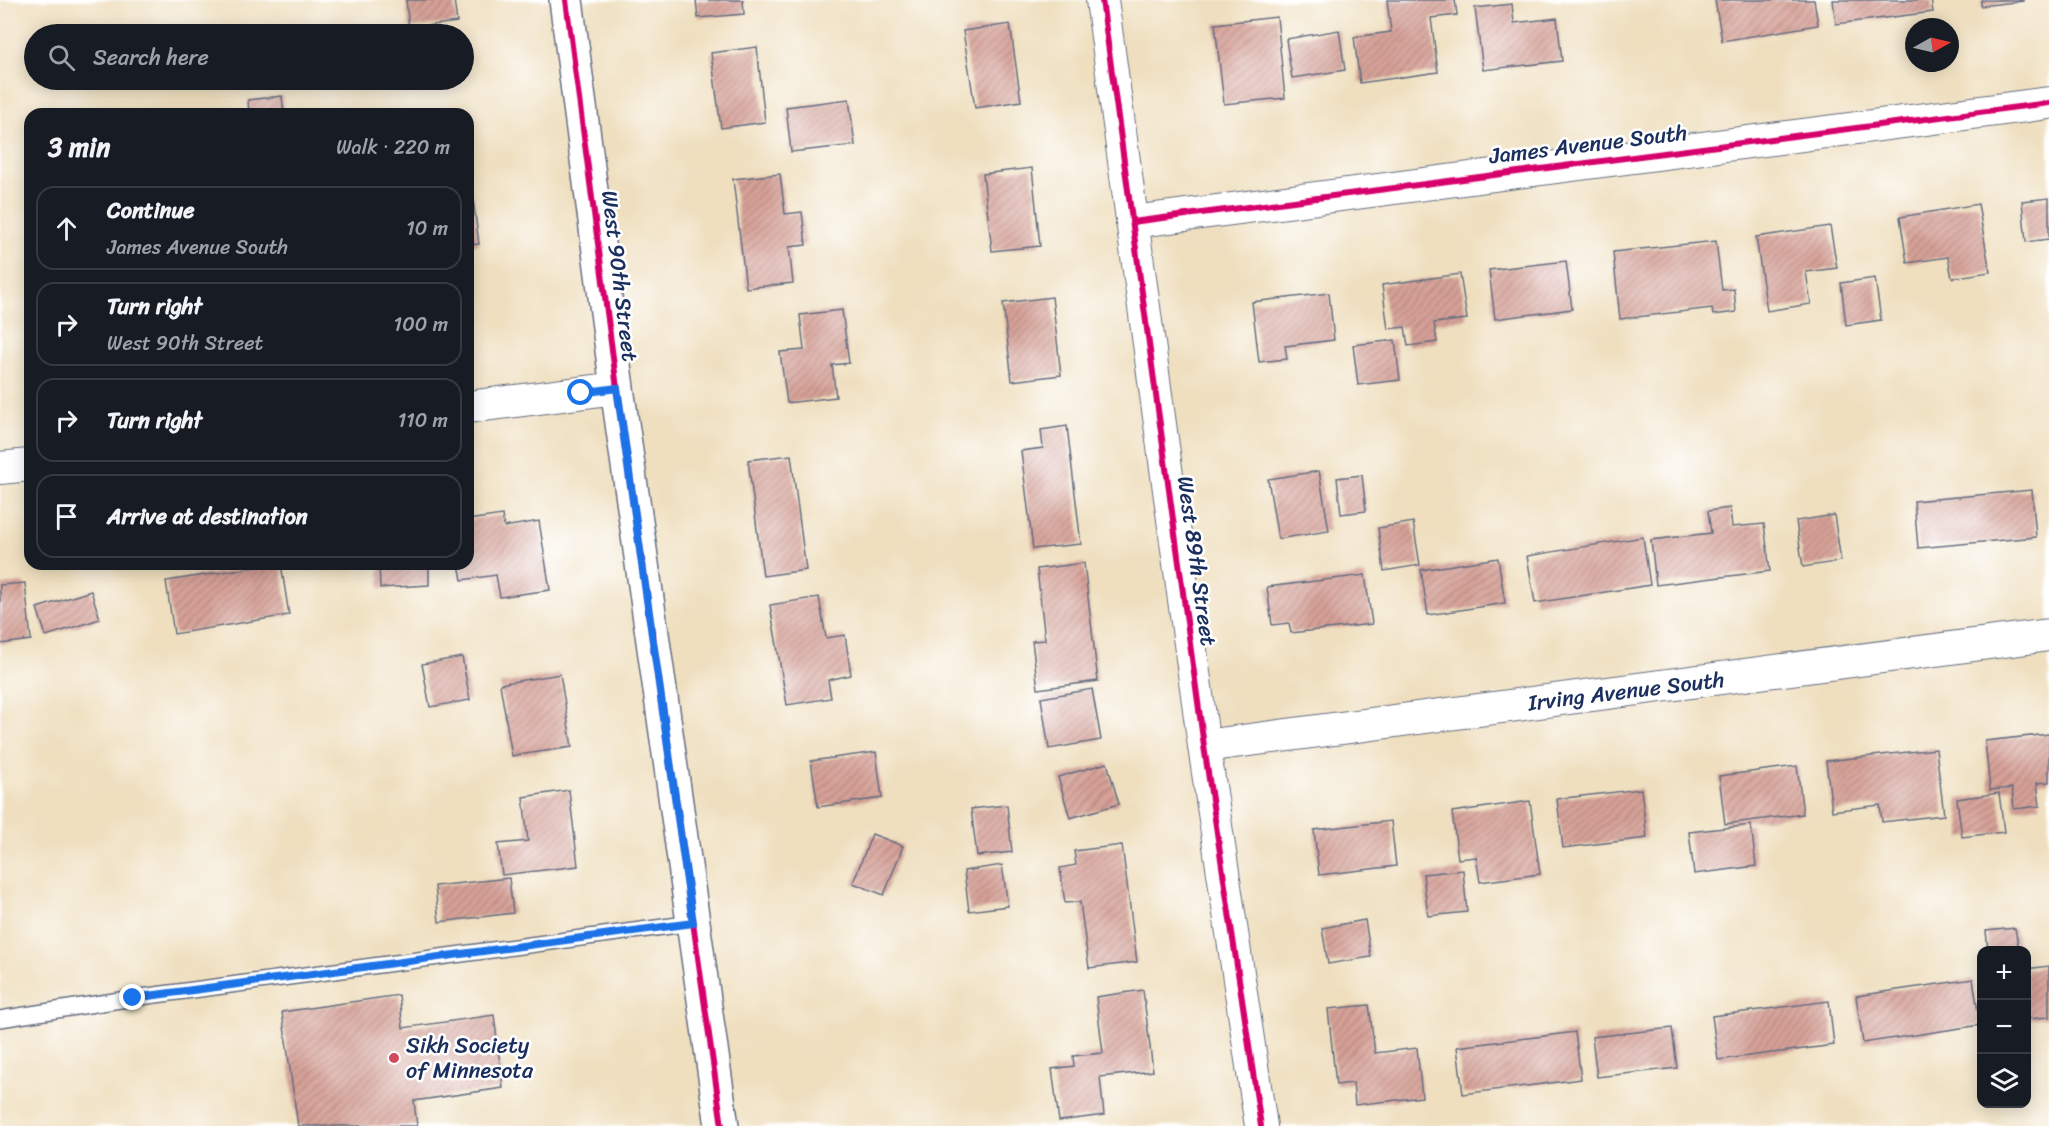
<!DOCTYPE html>
<html lang="en">
<head>
<meta charset="utf-8">
<style>
	body { margin:0; font-family:Sriracha,sans-serif; background:#242831; color:#f1f3f6 }
	.controls { position:absolute; right:18px; bottom:18px; display:grid; overflow:hidden; border-radius:12px; box-shadow:0 3px 15px #0003 }
	.controls button { width:54px; height:54px; display:grid; place-items:center; padding:0; border:0; border-bottom:2px solid #363941; background:#171b24; color:#f1f3f6; font:30px sans-serif }
	.compass { position:absolute; left:1905px; top:18px; width:54px; height:54px; border-radius:50%; background:#171b24; box-shadow:0 3px 15px #0003; rotate:82deg }
	.stop { position:absolute; width:18px; height:18px; margin:-14px; border:4px solid #1a73e8; border-radius:50%; background:#fff }
	.stop.end { background:#1a73e8; border-color:#fff; box-shadow:0 2px 6px #0008 }
	.list { margin:0; padding:0; list-style:none }
	h2 { display:flex; justify-content:space-between; align-items:center; height:78px; margin:0; padding:0 24px; font-size:26px }
	h2 small { font-size:20px; font-weight:400; color:#9ea1a6 }
	.list li { display:grid; grid-template-columns:39px 1fr auto; gap:18px; align-items:center; box-sizing:border-box; height:84px; margin:0 12px 12px; padding:0 12px; border:2px solid #363941; border-radius:18px }
	.list b { display:block; font-size:22px; white-space:nowrap }
	.list p { margin:0; font-size:20px; white-space:nowrap; color:#9ea1a6 }
	.list em { font-size:20px; font-style:normal; color:#9ea1a6 }
	.icon { flex:none; width:33px; height:33px; fill:none; stroke:currentColor; stroke-width:2; stroke-linecap:round; stroke-linejoin:round }
	.map { position:relative; flex:none; width:2049px; height:1126px; overflow:hidden }
	.search { position:absolute; background:#171b24; box-shadow:0 3px 15px #0003; left:24px; top:24px; width:450px; height:66px; display:flex; align-items:center; gap:15px; box-sizing:border-box; padding:0 21px; border-radius:33px; color:#9ea1a6; font-size:22px }
	.panel { position:absolute; background:#171b24; box-shadow:0 3px 15px #0003; left:24px; top:108px; width:450px; height:462px; border-radius:18px }
	.map>svg:first-child { display:block }
	.building { fill:url(#building-hatch) }
	.lines { fill:none; stroke-linecap:round; stroke-linejoin:round }
	.service-casing { stroke:#656d80; stroke-width:18 }
	.minor-casing { stroke:#656d80; stroke-width:34 }
	.tertiary-casing { stroke:#656d80; stroke-width:36 }
	.service { stroke:#fff; stroke-width:15 }
	.minor { stroke:#fff; stroke-width:32 }
	.tertiary { stroke:#fff; stroke-width:33 }
	.cycleway-casing { stroke:#fff; stroke-width:10 }
	.cycleway { stroke:#d6006c; stroke-width:6 }
	.route { stroke:#1a73e8; stroke-width:8 }
	.poi-dot { fill:#d1495b; stroke:#fff; stroke-width:2 }
	.labels { text-anchor:middle; dominant-baseline:central; stroke-width:5; stroke-linejoin:round; paint-order:stroke }
	.street-label { font-size:22px; fill:#1b2f5e; stroke:#fff }
	.poi-label { font-size:22px; fill:#1b2f5e; stroke:#fff; text-anchor:start }
</style>
</head>
<body>
<div class="map">
<svg width="2049" height="1126" viewBox="0 0 2049 1126">
	<defs>
		<pattern id="building-hatch" width="6" height="6" patternUnits="userSpaceOnUse" patternTransform="scale(1.5)"><rect width="6" height="6" fill="#d7a197"/><path d="M-1 1l2-2M0 6l6-6M5 7l2-2" fill="none" stroke="#ae847e"/></pattern>
	</defs>
	<rect width="100%" height="100%" fill="#fff"/>
	<filter id="ink" filterUnits="userSpaceOnUse"><feTurbulence type="fractalNoise" baseFrequency=".0167" numOctaves="2"/><feDisplacementMap in="SourceGraphic" scale="12" xChannelSelector="R" yChannelSelector="G"/><feConvolveMatrix kernelMatrix="1 2 1 2 8 2 1 2 1" color-interpolation-filters="sRGB"/></filter>
	<filter id="wash" filterUnits="userSpaceOnUse"><feTurbulence type="fractalNoise" baseFrequency=".008" numOctaves="4" result="noise"/><feDisplacementMap in="SourceGraphic" scale="24" xChannelSelector="R" yChannelSelector="G"/><feGaussianBlur stdDeviation="1.35" result="paint"/><feColorMatrix in="noise" values="0 0 0 0 0 0 0 0 0 0 0 0 0 0 0 0 0 1.4 0 .05"/><feComposite in="paint" operator="in"/></filter>
	<g filter="url(#wash)">
		<rect width="100%" height="100%" fill="#efdfbf"/>
		<g id="blocks">
			<g class="building">
				<polygon points="406,0 454,0 457,22 409,28"/>
				<polygon points="696,0 743,0 744,14 698,18"/>
				<polygon points="1387,0 1455,0 1457,15 1431,18 1438,72 1360,83 1354,37 1391,32"/>
				<polygon points="1715,0 1814,0 1818,25 1722,41"/>
				<polygon points="1833,0 1931,0 1933,12 1836,24"/>
				<polygon points="1981,0 2023,0 2023,1 1981,6"/>
				<polygon points="1512,4 1514,23 1557,18 1562,61 1483,70 1475,8"/>
				<polygon points="1277,17 1285,98 1224,104 1215,24"/>
				<polygon points="1010,24 1021,101 975,108 963,31"/>
				<polygon points="1339,30 1345,70 1292,78 1286,39"/>
				<polygon points="757,47 765,122 721,128 711,53"/>
				<polygon points="282,96 284,114 249,114 248,100"/>
				<polygon points="849,99 855,145 791,152 786,107"/>
				<polygon points="1032,168 1040,246 992,251 983,174"/>
				<polygon points="780,174 785,214 802,212 806,245 789,247 793,283 746,288 733,179"/>
				<polygon points="468,191 472,191 479,244 468,245"/>
				<polygon points="2049,198 2049,239 2026,242 2022,201"/>
				<polygon points="1978,204 1990,272 1952,278 1948,257 1907,263 1900,217"/>
				<polygon points="1830,226 1837,268 1806,272 1811,304 1767,311 1756,237"/>
				<polygon points="1716,241 1722,290 1734,289 1736,312 1713,315 1712,308 1620,319 1613,252"/>
				<polygon points="1566,261 1572,309 1495,319 1489,270"/>
				<polygon points="1460,274 1467,319 1434,323 1437,342 1408,346 1405,327 1388,329 1382,285"/>
				<polygon points="1875,278 1881,320 1846,325 1841,283"/>
				<polygon points="1329,293 1334,340 1285,346 1287,359 1259,362 1252,302"/>
				<polygon points="1052,297 1061,375 1012,381 1003,303"/>
				<polygon points="842,310 849,363 832,365 836,397 787,403 780,352 804,350 800,315"/>
				<polygon points="1395,340 1400,380 1358,385 1353,345"/>
				<polygon points="1067,426 1081,544 1033,549 1021,451 1043,448 1041,430"/>
				<polygon points="791,455 806,570 763,576 748,460"/>
				<polygon points="1319,471 1329,531 1278,539 1268,479"/>
				<polygon points="1362,475 1366,511 1341,514 1337,478"/>
				<polygon points="2032,490 2036,537 1918,548 1914,501"/>
				<polygon points="1730,508 1732,527 1764,524 1770,571 1656,585 1651,540 1711,533 1708,511"/>
				<polygon points="502,515 504,527 539,521 550,590 500,597 496,575 462,580 459,564 468,564 468,520"/>
				<polygon points="1834,515 1841,561 1803,567 1796,521"/>
				<polygon points="1413,522 1420,565 1384,571 1378,528"/>
				<polygon points="1643,537 1650,585 1535,603 1527,556"/>
				<polygon points="1498,558 1505,603 1428,615 1421,570"/>
				<polygon points="1084,563 1098,681 1038,689 1032,641 1045,640 1037,569"/>
				<polygon points="274,564 281,564 289,615 174,634 166,581"/>
				<polygon points="379,564 429,564 429,585 380,588"/>
				<polygon points="1365,575 1372,624 1291,633 1289,623 1272,625 1267,587"/>
				<polygon points="25,583 31,640 0,644 0,585"/>
				<polygon points="91,591 100,619 46,636 37,608"/>
				<polygon points="819,597 826,638 845,635 851,675 828,680 831,698 787,705 770,605"/>
				<polygon points="462,657 470,700 430,707 422,664"/>
				<polygon points="560,674 572,747 512,756 500,684"/>
				<polygon points="1092,689 1101,740 1049,749 1041,698"/>
				<polygon points="2049,734 2049,782 2037,783 2040,806 2014,809 2012,788 1990,790 1985,741"/>
				<polygon points="1936,749 1944,815 1882,822 1880,805 1832,811 1826,761"/>
				<polygon points="876,752 882,798 818,807 811,761"/>
				<polygon points="1107,763 1119,804 1070,818 1058,777"/>
				<polygon points="1797,766 1803,814 1725,824 1719,776"/>
				<polygon points="1641,789 1647,838 1563,848 1557,799"/>
				<polygon points="569,790 578,866 502,875 498,844 528,841 523,797"/>
				<polygon points="1999,793 2004,832 1962,837 1957,799"/>
				<polygon points="1530,801 1540,874 1480,882 1476,857 1458,859 1452,812"/>
				<polygon points="1007,805 1012,852 977,856 971,809"/>
				<polygon points="1391,821 1396,866 1319,875 1314,830"/>
				<polygon points="1751,825 1756,866 1694,874 1689,832"/>
				<polygon points="872,834 903,846 884,895 853,883"/>
				<polygon points="1122,845 1137,962 1089,968 1080,902 1065,903 1060,868 1076,865 1074,851"/>
				<polygon points="1002,865 1008,906 969,911 964,871"/>
				<polygon points="1463,870 1467,912 1428,916 1423,874"/>
				<polygon points="509,878 513,913 439,922 435,886"/>
				<polygon points="1365,920 1371,957 1328,964 1322,928"/>
				<polygon points="2015,928 2019,950 1988,950 1986,931"/>
				<polygon points="2049,966 2049,1017 2026,1019 2026,969"/>
				<polygon points="1973,979 1980,1025 1863,1043 1856,996"/>
				<polygon points="1143,990 1153,1071 1100,1077 1104,1115 1059,1121 1052,1069 1074,1066 1073,1056 1103,1053 1096,997"/>
				<polygon points="399,995 403,1028 494,1015 503,1088 414,1101 417,1126 298,1126 282,1012"/>
				<polygon points="1829,1001 1834,1045 1718,1060 1712,1016"/>
				<polygon points="1369,1005 1375,1053 1417,1048 1422,1097 1355,1105 1353,1083 1336,1085 1328,1009"/>
				<polygon points="1672,1028 1677,1068 1597,1077 1592,1037"/>
				<polygon points="1575,1032 1581,1079 1463,1094 1457,1047"/>
			</g>
		</g>
	</g>
	<g filter="url(#ink)">
		<use href="#blocks" fill-opacity="0" stroke="#656d80" stroke-width="1.5"/>
		<g class="lines">
			<defs>
				<polyline id="service" points="0,1019 133,998 693,923"/>
				<g id="minor">
					<polyline points="1102,0 1204,746 1261,1126"/>
					<polyline points="1132,222 2049,103"/>
					<polyline points="468,407 617,388"/>
					<polyline points="0,468 30,465"/>
					<polyline points="1204,746 2049,635"/>
				</g>
				<polyline id="tertiary" points="566,0 617,388 722,1126"/>
			</defs>
			<use href="#service" class="service-casing"/>
			<use href="#minor" class="minor-casing"/>
			<use href="#tertiary" class="tertiary-casing"/>
			<use href="#service" class="service"/>
			<use href="#minor" class="minor"/>
			<use href="#tertiary" class="tertiary"/>
			<defs>
				<g id="cycleway">
					<polyline points="566,0 617,388 722,1126"/>
					<polyline points="1102,0 1204,746 1261,1126"/>
					<polyline points="1132,222 2049,103"/>
				</g>
			</defs>
			<use href="#cycleway" class="cycleway-casing"/>
			<use href="#cycleway" class="cycleway"/>
		</g>
	</g>
	<g class="lines" filter="url(#ink)">
		<polyline class="route" points="133,998 693,923 617,388 581,393"/>
	</g>
	<circle class="poi-dot" cx="394" cy="1058" r="6"/>
	<g class="labels">
		<g class="street-label">
			<text transform="translate(1588 144) rotate(-7)">James Avenue South</text>
			<text transform="translate(620 276) rotate(83)">West 90th Street</text>
			<text transform="translate(1197 561) rotate(82)">West 89th Street</text>
			<text transform="translate(1626 691) rotate(-7)">Irving Avenue South</text>
		</g>
		<g class="poi-label">
			<text x="406" y="1045">Sikh Society<tspan x="406" dy="25">of Minnesota</tspan></text>
		</g>
	</g>
</svg>
<div class="controls">
<button>+</button>
<button>−</button>
<button><svg class="icon" aria-label="layers" viewBox="0 0 24 24"><path d="M12 4l9 5-9 5-9-5zM3 14l9 5 9-5"/></svg></button>
</div>
<svg class="compass" viewBox="-18 -18 36 36"><path d="M0-13l5 13h-10z" fill="#e53935"/><path d="M0 13l5-13h-10z" fill="#9ea1a6"/></svg>
<div class="stop" style="left:581px;top:393px"></div>
<div class="stop end" style="left:133px;top:998px"></div>
<div class="search"><svg class="icon" aria-label="search" viewBox="0 0 24 24"><circle cx="10" cy="10" r="6"/><path d="M15 15l6 6"/></svg>Search here</div>
<section class="panel">
<h2>3 min<small>Walk · 220 m</small></h2>
<ul class="list">
<li><svg class="icon" aria-label="ahead" viewBox="0 0 24 24"><path d="M12 20V5M6 11l6-6 6 6"/></svg><div><b>Continue</b><p>James Avenue South</p></div><em>10 m</em></li>
<li><svg class="icon" aria-label="right" viewBox="0 0 24 24"><path d="M7 20v-9h11M14 6l5 5-5 5"/></svg><div><b>Turn right</b><p>West 90th Street</p></div><em>100 m</em></li>
<li><svg class="icon" aria-label="right" viewBox="0 0 24 24"><path d="M7 20v-9h11M14 6l5 5-5 5"/></svg><div><b>Turn right</b></div><em>110 m</em></li>
<li><svg class="icon" aria-label="arrive" viewBox="0 0 24 24"><path d="M6 21V4h12l-3 4 3 4H6"/></svg><div><b>Arrive at destination</b></div></li>
</ul>
</section>
</div>
</body>
</html>
